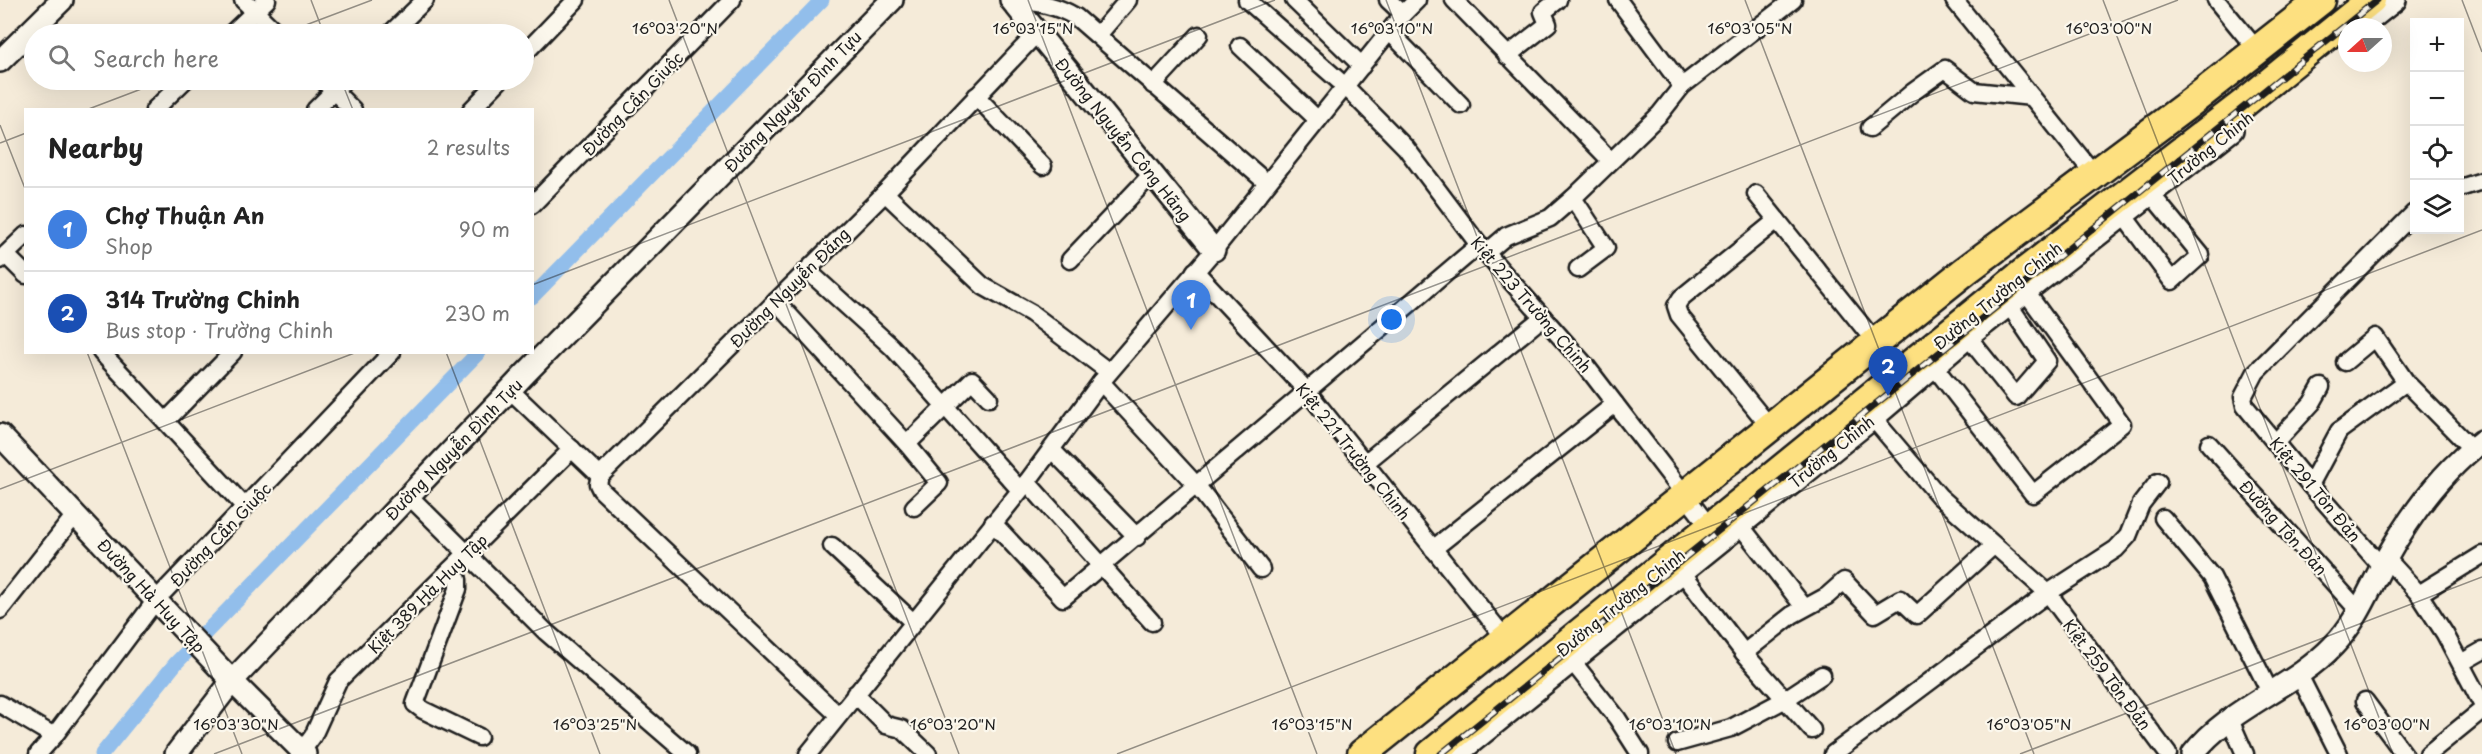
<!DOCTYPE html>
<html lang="en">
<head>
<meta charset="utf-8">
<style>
	body { margin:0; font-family:"Playpen Sans",sans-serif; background:#f6f6f6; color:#222 }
	.controls { position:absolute; right:18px; top:18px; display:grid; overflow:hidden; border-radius:0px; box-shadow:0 6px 24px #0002 }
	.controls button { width:54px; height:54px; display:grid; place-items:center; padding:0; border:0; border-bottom:2px solid #e0e0e0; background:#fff; color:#222; font:30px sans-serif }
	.compass { position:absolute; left:2338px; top:18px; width:54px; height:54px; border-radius:50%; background:#fff; box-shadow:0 6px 24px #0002; rotate:249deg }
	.you { position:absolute; left:1392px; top:320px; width:21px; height:21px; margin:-15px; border:4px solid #fff; border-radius:50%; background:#1a73e8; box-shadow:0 0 0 9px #1a73e833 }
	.badge { display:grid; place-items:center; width:39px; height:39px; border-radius:50%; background:#1a73e8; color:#fff; font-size:20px; font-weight:700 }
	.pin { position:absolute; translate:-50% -50px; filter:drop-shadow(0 2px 3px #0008) }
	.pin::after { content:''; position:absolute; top:32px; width:21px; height:18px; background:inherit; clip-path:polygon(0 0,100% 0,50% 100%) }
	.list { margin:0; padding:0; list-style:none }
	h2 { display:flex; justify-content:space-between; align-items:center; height:78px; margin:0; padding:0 24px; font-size:26px }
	h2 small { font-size:20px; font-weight:400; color:#767676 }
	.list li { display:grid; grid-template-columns:39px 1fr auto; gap:18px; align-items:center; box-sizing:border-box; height:84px; padding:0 24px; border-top:2px solid #e0e0e0 }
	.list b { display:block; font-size:22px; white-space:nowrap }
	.list p { margin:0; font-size:20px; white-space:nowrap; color:#767676 }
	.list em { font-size:20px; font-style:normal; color:#767676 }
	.icon { flex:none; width:33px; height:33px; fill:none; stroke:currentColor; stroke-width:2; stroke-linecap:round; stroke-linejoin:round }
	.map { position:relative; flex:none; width:2482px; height:754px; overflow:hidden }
	.search { position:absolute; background:#fff; box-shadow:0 6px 24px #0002; left:24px; top:24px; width:510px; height:66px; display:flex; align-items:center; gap:15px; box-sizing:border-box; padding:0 21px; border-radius:33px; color:#767676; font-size:22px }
	.panel { position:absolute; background:#fff; box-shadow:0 6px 24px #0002; left:24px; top:108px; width:510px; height:246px; border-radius:0px }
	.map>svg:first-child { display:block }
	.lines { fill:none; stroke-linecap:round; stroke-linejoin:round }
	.canal { stroke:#92beeb; stroke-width:15 }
	.minor-casing { stroke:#1c1c1c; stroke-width:21 }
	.tertiary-casing { stroke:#1c1c1c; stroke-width:26 }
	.trunk-casing { stroke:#1c1c1c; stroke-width:33 }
	.minor { stroke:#fbf7ec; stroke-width:16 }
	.tertiary { stroke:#fbf7ec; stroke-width:21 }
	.trunk { stroke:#fde080; stroke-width:28 }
	.rail-casing { stroke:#1c1c1c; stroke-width:7 }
	.rail { stroke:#fbf7ec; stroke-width:4.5; stroke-dasharray:14; stroke-linecap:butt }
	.ticks { fill:none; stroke:#1c1c1c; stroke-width:1.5; stroke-opacity:0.45 }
	.labels { text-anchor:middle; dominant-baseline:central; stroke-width:4.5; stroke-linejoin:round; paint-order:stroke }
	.street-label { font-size:16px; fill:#1c1c1c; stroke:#fbf7ec }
	.ticks-label { font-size:15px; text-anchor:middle; fill:#1c1c1c; stroke:#fbf7ec; stroke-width:4.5; stroke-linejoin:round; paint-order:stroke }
</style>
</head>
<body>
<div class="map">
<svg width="2482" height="754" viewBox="0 0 2482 754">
	<rect width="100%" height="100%" fill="#f5ebd9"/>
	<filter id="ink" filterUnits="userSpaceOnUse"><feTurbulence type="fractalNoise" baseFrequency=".0167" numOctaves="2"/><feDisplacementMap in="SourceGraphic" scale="12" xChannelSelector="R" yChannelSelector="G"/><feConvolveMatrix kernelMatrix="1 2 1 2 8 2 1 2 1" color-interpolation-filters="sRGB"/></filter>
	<g filter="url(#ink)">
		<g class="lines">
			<g class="canal">
				<polyline points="532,297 822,0"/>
				<polyline points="102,754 176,663 479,352"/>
			</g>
			<defs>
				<g id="minor">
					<polyline points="243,0 278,34"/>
					<polyline points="1247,0 1345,86 1406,148 1479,245 1586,366 1711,529"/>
					<polyline points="1294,0 1362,66"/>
					<polyline points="1388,0 1403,14"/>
					<polyline points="1454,0 1610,160"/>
					<polyline points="1618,0 1682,86"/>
					<polyline points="1954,0 2094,174"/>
					<polyline points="2216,0 2257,50"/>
					<path d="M 1013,1 C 1036,1 1056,5 1076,17 L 1267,183"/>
					<polyline points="1389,31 1461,105"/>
					<polyline points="231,34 267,0"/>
					<polyline points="390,34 425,0"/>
					<polyline points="1098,35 1128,0"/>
					<polyline points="1240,46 1318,120"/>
					<polyline points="524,54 576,0"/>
					<polyline points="1507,56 1548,24 1543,12 1558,0"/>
					<polyline points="323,80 353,110"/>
					<polyline points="1153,85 1199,35"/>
					<polyline points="976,96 1043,166"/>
					<polyline points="154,110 185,80"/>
					<polyline points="315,110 345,80"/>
					<polyline points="471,110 500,80"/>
					<polyline points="1870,128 1913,92 1945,69 1974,91 2032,97"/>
					<polyline points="2460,188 2482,181"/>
					<polyline points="885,193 983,286 1031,313 1109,372"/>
					<polyline points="1756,194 1876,343"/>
					<polyline points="532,205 732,0"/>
					<polyline points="2124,216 2172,281 2201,255 2151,194"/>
					<polyline points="1486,253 1506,236 1550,218 1573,198"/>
					<polyline points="6,255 26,275"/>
					<polyline points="0,260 26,235"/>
					<polyline points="1070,260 1151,175"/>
					<polyline points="1578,269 1606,248 1573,198 1660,114 1682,86 1793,0"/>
					<polyline points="807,270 892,347 1020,490"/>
					<polyline points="1195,271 1307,391 1505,638"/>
					<polyline points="776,301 907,444 939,483 914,507"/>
					<polyline points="1968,337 2016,397 2047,361 2009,305"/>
					<polyline points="101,352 245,507"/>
					<polyline points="2345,362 2375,337 2406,382 2472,449"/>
					<polyline points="1933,365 2033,494 2122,424 2026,292"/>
					<polyline points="1101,382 1197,486 1261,569"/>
					<polyline points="510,390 600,476"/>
					<polyline points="1873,418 1939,496 2048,593 2168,754"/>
					<polyline points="166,421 233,352"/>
					<polyline points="1770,427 1679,315 1676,306 1681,298 1777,220"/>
					<polyline points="2276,442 2312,403 2321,387"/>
					<polyline points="907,444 972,380 989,398"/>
					<polyline points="2209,444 2359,611"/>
					<polyline points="1052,450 1137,537"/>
					<polyline points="1365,463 1543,317"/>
					<polyline points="1027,482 1152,622"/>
					<polyline points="2310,485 2339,431 2406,382"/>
					<polyline points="409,496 546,632 687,754"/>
					<polyline points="2163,518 2212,577 2271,694"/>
					<polyline points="993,523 1063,598 1479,245"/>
					<polyline points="1740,525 1804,607"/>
					<polyline points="832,546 913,622"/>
					<polyline points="1433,549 1615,404"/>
					<polyline points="2386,558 2419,594 2445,634 2482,704"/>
					<polyline points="2382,567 2310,485 2245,406 2243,397 2256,372 2414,213"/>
					<polyline points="450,570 458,579 458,589 415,704 423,710 479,737"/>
					<polyline points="1682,572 1744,653 1812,730"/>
					<polyline points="2419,594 2482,555"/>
					<polyline points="0,610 75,515"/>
					<polyline points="1744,653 1792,615 1827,596 1844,581 1875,614 1900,599 1917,615 1993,546"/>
					<polyline points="1572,661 1617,718 1640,754"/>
					<polyline points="2461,663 2482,651"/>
					<polyline points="2299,675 2339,754"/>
					<polyline points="855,694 886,725 902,729 928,754"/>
					<polyline points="2365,701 2404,754"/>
					<polyline points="0,704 54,736"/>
					<polyline points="838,715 601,490 598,484 600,476 885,193 1038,32"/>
					<polyline points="2230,720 2245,754"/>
					<polyline points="1677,743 1731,728 1784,700 1822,675"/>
					<polyline points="302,751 313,736 338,681 572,449"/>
					<polyline points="38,754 54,736 156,600 392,352"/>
					<polyline points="808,754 1027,482 1101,382 1214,250 1403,14 1417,0"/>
					<polyline points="1833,754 2048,593 2116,549 2128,536 2141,504 2158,482"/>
					<polyline points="2428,754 2482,710"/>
				</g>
				<g id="tertiary">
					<polyline points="1011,0 1214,250"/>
					<polyline points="2361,27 2395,0"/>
					<polyline points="0,61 62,0"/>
					<polyline points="0,435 232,681 305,754"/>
					<polyline points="176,754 232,681 525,374 892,0"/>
					<polyline points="1457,754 1873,418 1968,337 2232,130"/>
					<path d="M 2193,754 C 2229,707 2292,689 2333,646 C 2358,621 2370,587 2387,557 C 2411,514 2443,471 2482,441"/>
				</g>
				<g id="trunk">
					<polyline points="1362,754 1965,271 2190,103 2321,0"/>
					<polyline points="1431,754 2022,274 2244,103 2371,0"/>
				</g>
			</defs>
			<use href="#minor" class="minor-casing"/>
			<use href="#tertiary" class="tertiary-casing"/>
			<use href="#trunk" class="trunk-casing"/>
			<use href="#minor" class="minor"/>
			<use href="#tertiary" class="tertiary"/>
			<use href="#trunk" class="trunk"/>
			<defs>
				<polyline id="rail" points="1441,754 2377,0"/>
			</defs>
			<use href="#rail" class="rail-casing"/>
			<use href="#rail" class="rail"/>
		</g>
	</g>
	<path class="ticks" d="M 311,0 L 324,34M 669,0 L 959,754M 1028,0 L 1317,754M 1386,0 L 1676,754M 1745,0 L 2034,754M 2103,0 L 2393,754M 2462,0 L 2482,52M 282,34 L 372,0M 341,80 L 353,110M 86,110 L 165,80M 0,125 L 26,191M 0,143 L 26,133M 532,285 L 1275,0M 87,352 L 242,754M 446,352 L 600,754M 0,489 L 357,352M 214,754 L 2178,0M 1117,754 L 2482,230M 2020,754 L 2482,577"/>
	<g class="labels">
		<g class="street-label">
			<text transform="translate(792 101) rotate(-46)">Đường Nguyễn Đình Tựu</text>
			<text transform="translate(632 103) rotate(-46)">Đường Cần Giuộc</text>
			<text transform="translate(1124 139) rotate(51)">Đường Nguyễn Công Hãng</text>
			<text transform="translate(2210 147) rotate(-39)">Trường Chinh</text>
			<text transform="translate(789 287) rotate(-45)">Đường Nguyễn Đăng</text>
			<text transform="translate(1997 295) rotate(-39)">Đường Trường Chinh</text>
			<text transform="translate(1532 304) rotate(49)">Kiệt 223 Trường Chinh</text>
			<text transform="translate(453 449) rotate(-46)">Đường Nguyễn Đình Tựu</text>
			<text transform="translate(1354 451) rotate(51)">Kiệt 221 Trường Chinh</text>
			<text transform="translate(1831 451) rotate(-39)">Trường Chinh</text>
			<text transform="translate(2316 489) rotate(50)">Kiệt 291 Tôn Đản</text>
			<text transform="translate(2284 527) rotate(48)">Đường Tôn Đản</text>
			<text transform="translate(220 534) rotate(-46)">Đường Cần Giuộc</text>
			<text transform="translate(427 593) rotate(-45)">Kiệt 389 Hà Huy Tập</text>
			<text transform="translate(152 595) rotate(47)">Đường Hà Huy Tập</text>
			<text transform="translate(1620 602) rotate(-39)">Đường Trường Chinh</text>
			<text transform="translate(2108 674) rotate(53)">Kiệt 259 Tôn Đản</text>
		</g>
	</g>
	<g class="ticks-label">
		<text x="1392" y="34">16°03'10"N</text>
		<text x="1750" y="34">16°03'05"N</text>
		<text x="2109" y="34">16°03'00"N</text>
		<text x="675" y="34">16°03'20"N</text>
		<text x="1033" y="34">16°03'15"N</text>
		<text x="236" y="730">16°03'30"N</text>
		<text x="595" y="730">16°03'25"N</text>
		<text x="953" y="730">16°03'20"N</text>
		<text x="1312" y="730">16°03'15"N</text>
		<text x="1670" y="730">16°03'10"N</text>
		<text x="2029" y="730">16°03'05"N</text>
		<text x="2387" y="730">16°03'00"N</text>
	</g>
</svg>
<div class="controls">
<button>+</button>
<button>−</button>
<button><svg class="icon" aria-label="locate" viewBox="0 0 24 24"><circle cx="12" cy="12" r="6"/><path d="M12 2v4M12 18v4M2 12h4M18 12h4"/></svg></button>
<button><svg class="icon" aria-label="layers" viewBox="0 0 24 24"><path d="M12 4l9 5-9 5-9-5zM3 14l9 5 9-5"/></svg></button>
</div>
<svg class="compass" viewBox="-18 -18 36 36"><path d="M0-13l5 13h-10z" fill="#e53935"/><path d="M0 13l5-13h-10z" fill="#767676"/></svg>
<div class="you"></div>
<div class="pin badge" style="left:1191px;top:330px;background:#3f7fe0">1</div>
<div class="pin badge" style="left:1888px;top:396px;background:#1a4fb4">2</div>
<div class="search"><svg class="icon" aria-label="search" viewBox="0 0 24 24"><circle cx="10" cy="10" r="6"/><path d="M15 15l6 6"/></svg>Search here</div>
<section class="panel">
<h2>Nearby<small>2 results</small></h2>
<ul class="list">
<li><span class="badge" style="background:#3f7fe0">1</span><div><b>Chợ Thuận An</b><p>Shop</p></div><em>90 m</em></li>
<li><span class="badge" style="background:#1a4fb4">2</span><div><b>314 Trường Chinh</b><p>Bus stop · Trường Chinh</p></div><em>230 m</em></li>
</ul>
</section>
</div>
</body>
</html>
